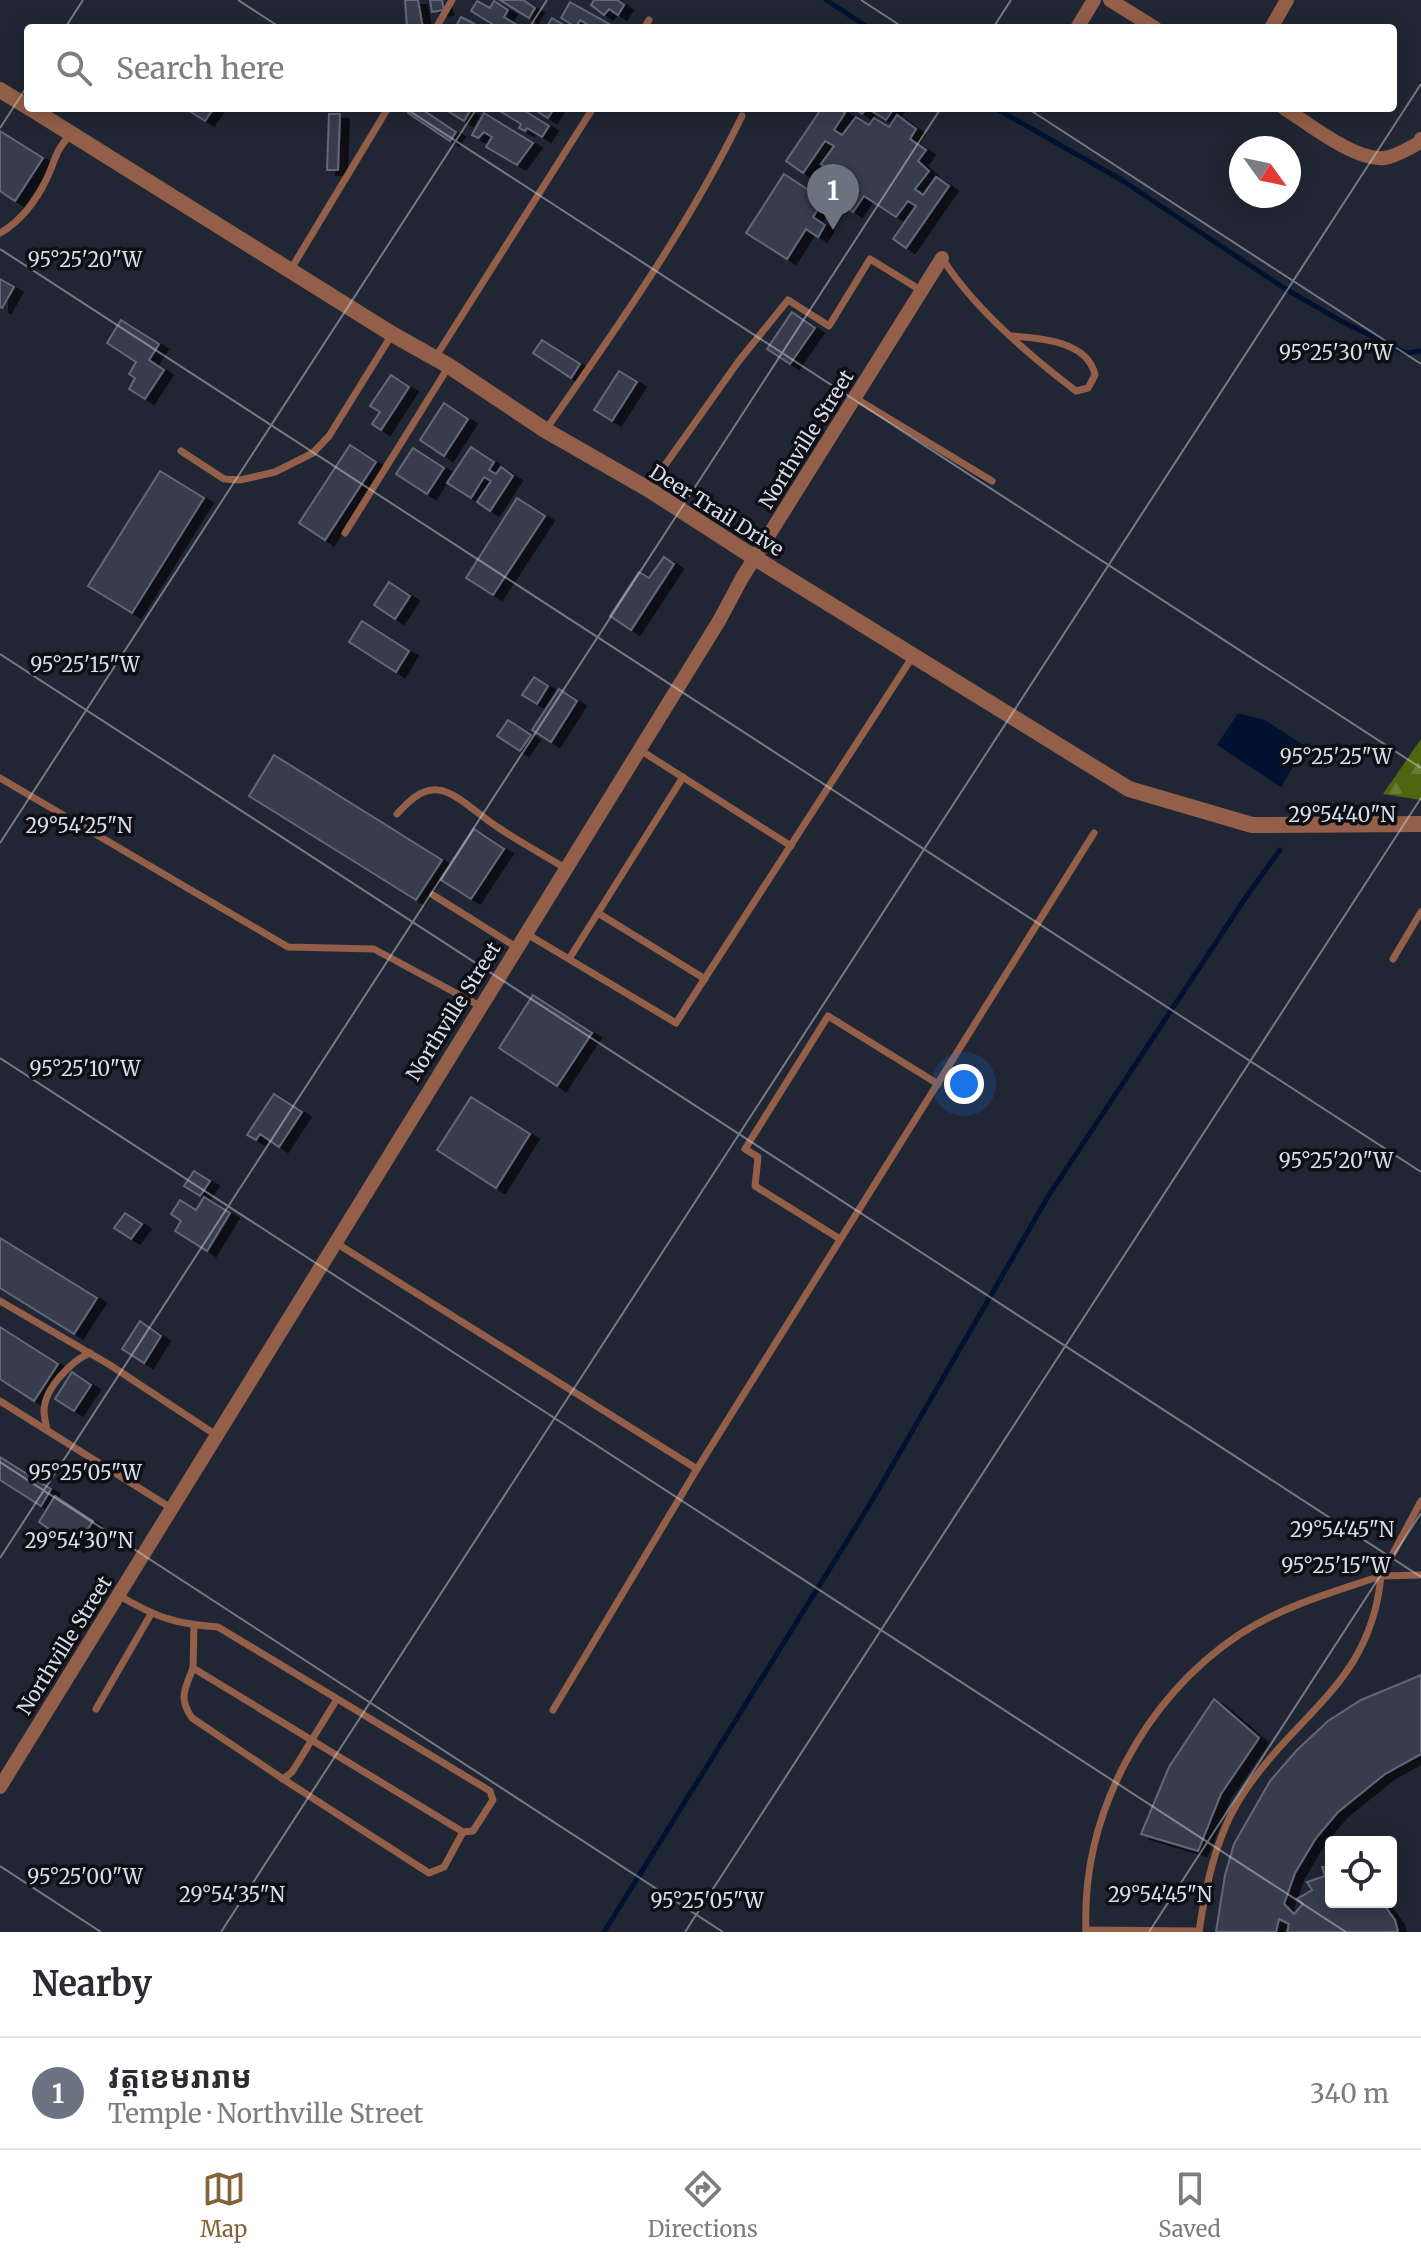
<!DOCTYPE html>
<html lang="en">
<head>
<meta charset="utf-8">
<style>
	body { margin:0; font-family:Merriweather,"Noto Sans Khmer",serif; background:#f2f2f3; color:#2b2b33 }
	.controls { position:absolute; right:24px; bottom:24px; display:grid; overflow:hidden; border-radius:8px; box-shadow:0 4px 20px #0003 }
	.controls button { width:72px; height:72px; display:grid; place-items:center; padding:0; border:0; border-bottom:2px solid #e1e1e2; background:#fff; color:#2b2b33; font:40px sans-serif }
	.compass { position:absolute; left:1229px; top:136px; width:72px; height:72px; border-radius:50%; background:#fff; box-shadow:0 4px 20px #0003; rotate:123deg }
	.you { position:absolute; left:964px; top:1084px; width:28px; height:28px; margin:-20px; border:6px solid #fff; border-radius:50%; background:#1a73e8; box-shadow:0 0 0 12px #1a73e833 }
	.badge { display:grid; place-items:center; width:52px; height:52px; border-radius:50%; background:#836338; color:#fff; font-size:26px; font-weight:700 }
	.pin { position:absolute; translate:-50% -66px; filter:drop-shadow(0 2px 4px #0008) }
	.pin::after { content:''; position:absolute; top:42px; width:28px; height:24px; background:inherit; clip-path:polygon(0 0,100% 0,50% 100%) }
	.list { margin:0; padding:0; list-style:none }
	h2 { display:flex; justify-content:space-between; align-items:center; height:104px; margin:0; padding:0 32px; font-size:34px }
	h2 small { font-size:26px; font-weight:400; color:#7c7c81 }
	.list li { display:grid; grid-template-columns:52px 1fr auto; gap:24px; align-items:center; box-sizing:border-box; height:112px; padding:0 32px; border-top:2px solid #e1e1e2 }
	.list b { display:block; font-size:30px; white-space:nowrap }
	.list p { margin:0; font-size:26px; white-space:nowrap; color:#7c7c81 }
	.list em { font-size:26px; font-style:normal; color:#7c7c81 }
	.icon { flex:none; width:44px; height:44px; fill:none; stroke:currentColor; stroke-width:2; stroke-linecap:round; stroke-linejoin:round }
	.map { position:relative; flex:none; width:1421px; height:1932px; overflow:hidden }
	.search { position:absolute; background:#fff; box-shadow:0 4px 20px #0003; left:24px; right:24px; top:24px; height:88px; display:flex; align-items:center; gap:20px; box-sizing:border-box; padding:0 28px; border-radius:8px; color:#7c7c81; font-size:30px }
	.sheet { height:216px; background:#fff }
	nav { display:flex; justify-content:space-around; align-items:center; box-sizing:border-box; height:112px; border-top:2px solid #e1e1e2; background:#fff; font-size:22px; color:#7c7c81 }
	nav a { display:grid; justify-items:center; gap:4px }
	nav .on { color:#836338 }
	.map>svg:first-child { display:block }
	.forest { fill:url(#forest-firs) }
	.water { fill:#011230 }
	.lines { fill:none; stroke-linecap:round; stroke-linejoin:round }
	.stream { stroke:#011230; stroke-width:5 }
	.building { fill:#383e4d; stroke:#626879; stroke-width:2; filter:url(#shadow) }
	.service { stroke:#935f48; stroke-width:7 }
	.minor { stroke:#935f48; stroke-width:14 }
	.tertiary { stroke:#935f48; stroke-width:16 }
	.ticks { fill:none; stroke:#d9dde7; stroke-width:2; stroke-opacity:0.45 }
	.labels { text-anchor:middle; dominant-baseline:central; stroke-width:7; stroke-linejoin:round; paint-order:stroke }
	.street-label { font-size:20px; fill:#d9dde7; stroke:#0d0f15 }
	.ticks-label { font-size:20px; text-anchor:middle; fill:#d9dde7; stroke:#0d0f15; stroke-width:7; stroke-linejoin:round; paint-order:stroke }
</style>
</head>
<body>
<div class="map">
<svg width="1421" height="1932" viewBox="0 0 1421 1932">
	<defs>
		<pattern id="forest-firs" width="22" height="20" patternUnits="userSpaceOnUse" patternTransform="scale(2)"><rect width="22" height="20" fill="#4f6611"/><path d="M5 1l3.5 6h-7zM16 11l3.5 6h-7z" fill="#687b34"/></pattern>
		<filter id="shadow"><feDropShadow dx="9" dy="5" stdDeviation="0" flood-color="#0009"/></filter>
	</defs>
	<rect width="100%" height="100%" fill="#212634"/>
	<polygon class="forest" points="1421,739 1421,800 1383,794"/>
	<polygon class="water" points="1238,713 1265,720 1305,746 1281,787 1217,745"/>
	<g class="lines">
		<g class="stream">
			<polyline points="826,0 869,28"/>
			<polyline points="995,108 1120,179 1284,288 1341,321 1406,353 1421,351"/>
			<polyline points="604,1932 870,1504 1049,1195 1248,894 1280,850"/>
		</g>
	</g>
	<g class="building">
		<polygon points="405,0 418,0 423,28 407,28"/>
		<polygon points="430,0 442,0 444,10 432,12"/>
		<polygon points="500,0 523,0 535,8 529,18"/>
		<polygon points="594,0 617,0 624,5 618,15 609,9 604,15 591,5"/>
		<polygon points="477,1 490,8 494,1 508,10 504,17 522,28 499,28 471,11"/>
		<polygon points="570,2 609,24 607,28 589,28 590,26 580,20 576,27 561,18"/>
		<polygon points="461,17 471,22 481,28 455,28"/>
		<polygon points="552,18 567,27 546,28"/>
		<polygon points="185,108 214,108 205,121"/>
		<polygon points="411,108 420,108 456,132 450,141 408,113"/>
		<polygon points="443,108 465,108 470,111 464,121"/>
		<polygon points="495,108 520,108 549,126 542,137 527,128 525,131 519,128 521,124"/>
		<polygon points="532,108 554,108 548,118"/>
		<polygon points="822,108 838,108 845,113 834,130 842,135 856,117 869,125 874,118 889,127 897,115 916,129 910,139 926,150 918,161 929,171 915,189 923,195 936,177 949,186 906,248 893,239 916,206 908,201 896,217 864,196 853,212 841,203 852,186 821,164 834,146 825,141 803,173 786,161"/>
		<polygon points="854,108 894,108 886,120 867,108 862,114"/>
		<polygon points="484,113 533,143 517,165 486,147 492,137 484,132 478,138 472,135"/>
		<polygon points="329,114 340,114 338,170 327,170"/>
		<polygon points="0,131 43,158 15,201 0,191"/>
		<polygon points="784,174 824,200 813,217 825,225 818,237 806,229 787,259 746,233"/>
		<polygon points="0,279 14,287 2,308 0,307"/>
		<polygon points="792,312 815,328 790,364 767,349"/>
		<polygon points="121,320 159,344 149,360 164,370 145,399 129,389 135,378 129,374 136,362 107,343"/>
		<polygon points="542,340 580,364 571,378 533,353"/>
		<polygon points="619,371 637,382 612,421 594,410"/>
		<polygon points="391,375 409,387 381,430 372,424 380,412 370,406"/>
		<polygon points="444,403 468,419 444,456 420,440"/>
		<polygon points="350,445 376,462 325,540 299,523"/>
		<polygon points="471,447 494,462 489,470 496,474 501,467 513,476 490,511 477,502 491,481 484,477 471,498 447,483"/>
		<polygon points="413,448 444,468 427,494 396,474"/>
		<polygon points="160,471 204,498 132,613 88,586"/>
		<polygon points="517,498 545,516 493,595 466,578"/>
		<polygon points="664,557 674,564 631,630 610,616 639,572 649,578"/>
		<polygon points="389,582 410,596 395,619 374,605"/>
		<polygon points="362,621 409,651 396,672 349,642"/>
		<polygon points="534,677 548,686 537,704 522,695"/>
		<polygon points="559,689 577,701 551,742 532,730"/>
		<polygon points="508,720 531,735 520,751 497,736"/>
		<polygon points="274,755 442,860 416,900 249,796"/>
		<polygon points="474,829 504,849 471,899 441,880"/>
		<polygon points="533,995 592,1033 557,1086 499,1048"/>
		<polygon points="274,1094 302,1112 279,1147 260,1134 256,1140 247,1135"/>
		<polygon points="471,1097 530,1134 496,1188 437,1150"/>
		<polygon points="194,1171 210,1181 200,1196 184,1186"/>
		<polygon points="204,1197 230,1213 207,1251 175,1231 181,1221 171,1214 180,1200 196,1210"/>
		<polygon points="125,1213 142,1224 131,1239 114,1228"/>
		<polygon points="0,1238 97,1298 74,1334 0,1288"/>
		<polygon points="140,1321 161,1336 144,1363 122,1349"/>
		<polygon points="0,1327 58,1364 34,1401 0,1379"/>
		<polygon points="72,1372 91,1385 74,1411 55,1399"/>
		<polygon points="0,1457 51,1489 41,1506 0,1480"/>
		<polygon points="55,1496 93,1521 76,1547 39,1522"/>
		<polygon points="1421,1675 1421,1754 1385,1774 1338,1812 1316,1838 1295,1873 1284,1904 1294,1914 1303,1904 1297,1899 1312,1890 1307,1882 1325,1876 1322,1867 1331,1866 1331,1902 1382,1902 1395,1920 1398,1932 1287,1932 1289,1924 1279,1919 1276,1932 1216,1932 1225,1875 1234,1844 1270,1781 1297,1750 1328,1721 1361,1700"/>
		<polygon points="1214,1699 1259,1738 1221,1794 1198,1851 1141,1834 1169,1767"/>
	</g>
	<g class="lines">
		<g class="service">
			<polyline points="436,28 452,0"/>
			<polyline points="644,28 649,20"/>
			<path d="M 0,233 C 20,222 36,201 46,180 C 56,160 54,152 71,134"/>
			<path d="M 942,258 C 972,306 1030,356 1076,391 L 1088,388 L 1095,375 C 1088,341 1039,338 1012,336"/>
			<polyline points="291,269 388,108"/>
			<polyline points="435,358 593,108"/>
			<polyline points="855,398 992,481"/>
			<path d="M 547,428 C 617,328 688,227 742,116"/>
			<polyline points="181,451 224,479 240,480 275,472 313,453 329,436 391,336"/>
			<polyline points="648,489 738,362 788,300 829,326 870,259 922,291"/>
			<polyline points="345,533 449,366"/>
			<polyline points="640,750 791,846"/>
			<polyline points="0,778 288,947 374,949 480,1006"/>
			<path d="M 397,814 C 407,803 421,788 438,790 C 455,791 481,817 496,826 C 518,841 542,854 565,868"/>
			<polyline points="433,895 516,947"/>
			<polyline points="598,913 705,979"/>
			<polyline points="527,934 676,1023 913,656"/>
			<polyline points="569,959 683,777"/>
			<polyline points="1393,959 1421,912"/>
			<polyline points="840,1239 755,1186 758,1157 745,1149 828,1016 938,1084"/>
			<polyline points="336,1243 697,1469"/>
			<polyline points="0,1301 110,1365 216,1435"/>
			<polyline points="0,1401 171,1508"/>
			<path d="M 47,1430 C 46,1424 44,1417 44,1411 C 44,1389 71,1361 90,1353"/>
			<polyline points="1421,1501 1381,1576 1421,1575"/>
			<path d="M 118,1595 C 156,1617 174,1624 218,1627 L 490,1791 L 493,1800 L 473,1831 L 463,1832 L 193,1668 L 194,1625"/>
			<path d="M 193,1668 C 185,1689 178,1698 192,1718 L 283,1779 L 292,1772 L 337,1699"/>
			<polyline points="96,1709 151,1614"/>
			<polyline points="553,1710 697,1469 1094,833"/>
			<polyline points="283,1779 429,1873 444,1867 463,1832"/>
			<polyline points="1086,1930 1199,1931"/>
			<path d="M 1086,1932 C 1081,1816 1143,1699 1240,1634 C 1283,1606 1333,1592 1381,1576 C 1371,1681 1301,1710 1247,1788 C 1217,1830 1206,1883 1199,1932"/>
		</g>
		<g class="minor">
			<polyline points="1110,0 1155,28"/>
			<polyline points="1077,28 1094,0"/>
			<polyline points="1271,28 1287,0"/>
			<path d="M 1284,108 C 1309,124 1355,161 1384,158 C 1395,157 1409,148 1419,143 L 1421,139"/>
			<polyline points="0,1787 719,621 742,578 942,258"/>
		</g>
		<g class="tertiary">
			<polyline points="0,90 28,107"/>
			<polyline points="30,108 392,334 449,366 545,430 648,489 755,558 1129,789 1252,825 1421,824"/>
		</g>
	</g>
	<path class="ticks" d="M 238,0 L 281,28M 861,0 L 904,28M 65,28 L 83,0M 529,28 L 547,0M 993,28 L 1011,0M 405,108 L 1421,768M 1027,108 L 1421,364M 0,128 L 28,85M 0,249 L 1421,1172M 0,654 L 1421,1577M 0,843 L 477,108M 0,1058 L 1346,1932M 0,1462 L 723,1932M 0,1558 L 941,108M 0,1866 L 101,1932M 221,1932 L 1421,84M 685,1932 L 1421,798M 1149,1932 L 1421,1513"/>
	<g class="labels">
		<g class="street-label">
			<text transform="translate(806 439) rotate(-58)">Northville Street</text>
			<text transform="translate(717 510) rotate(32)">Deer Trail Drive</text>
			<text transform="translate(453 1011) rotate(-58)">Northville Street</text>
			<text transform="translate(64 1645) rotate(-58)">Northville Street</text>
		</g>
	</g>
	<g class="ticks-label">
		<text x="85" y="267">95°25'20"W</text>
		<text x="1336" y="360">95°25'30"W</text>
		<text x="85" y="672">95°25'15"W</text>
		<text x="1336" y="764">95°25'25"W</text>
		<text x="1342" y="822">29°54'40"N</text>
		<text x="79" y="833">29°54'25"N</text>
		<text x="85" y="1076">95°25'10"W</text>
		<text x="1336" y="1168">95°25'20"W</text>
		<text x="85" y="1480">95°25'05"W</text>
		<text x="1342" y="1537">29°54'45"N</text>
		<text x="79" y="1548">29°54'30"N</text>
		<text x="1336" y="1573">95°25'15"W</text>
		<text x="85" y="1884">95°25'00"W</text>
		<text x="232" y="1902">29°54'35"N</text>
		<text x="1160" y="1902">29°54'45"N</text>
		<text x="707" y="1908">95°25'05"W</text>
	</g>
</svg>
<div class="controls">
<button><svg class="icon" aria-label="locate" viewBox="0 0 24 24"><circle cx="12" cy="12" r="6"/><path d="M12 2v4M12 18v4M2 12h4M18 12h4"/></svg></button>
</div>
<svg class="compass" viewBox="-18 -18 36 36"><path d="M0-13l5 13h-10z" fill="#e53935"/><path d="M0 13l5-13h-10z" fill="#7c7c81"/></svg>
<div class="you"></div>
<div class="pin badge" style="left:833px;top:230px;background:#6b7280">1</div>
<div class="search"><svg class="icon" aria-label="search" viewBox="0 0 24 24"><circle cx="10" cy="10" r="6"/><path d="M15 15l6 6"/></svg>Search here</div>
</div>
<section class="sheet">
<h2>Nearby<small></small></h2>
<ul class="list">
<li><span class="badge" style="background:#6b7280">1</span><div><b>វត្តខេមរារាម</b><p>Temple · Northville Street</p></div><em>340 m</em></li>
</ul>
</section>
<nav>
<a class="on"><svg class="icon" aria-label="map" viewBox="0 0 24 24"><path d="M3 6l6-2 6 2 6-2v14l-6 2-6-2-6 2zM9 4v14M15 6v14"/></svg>Map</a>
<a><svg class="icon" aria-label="directions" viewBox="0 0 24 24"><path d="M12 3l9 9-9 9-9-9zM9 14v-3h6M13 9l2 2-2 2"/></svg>Directions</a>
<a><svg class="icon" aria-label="saved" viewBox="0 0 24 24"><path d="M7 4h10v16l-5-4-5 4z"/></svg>Saved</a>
</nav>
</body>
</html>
